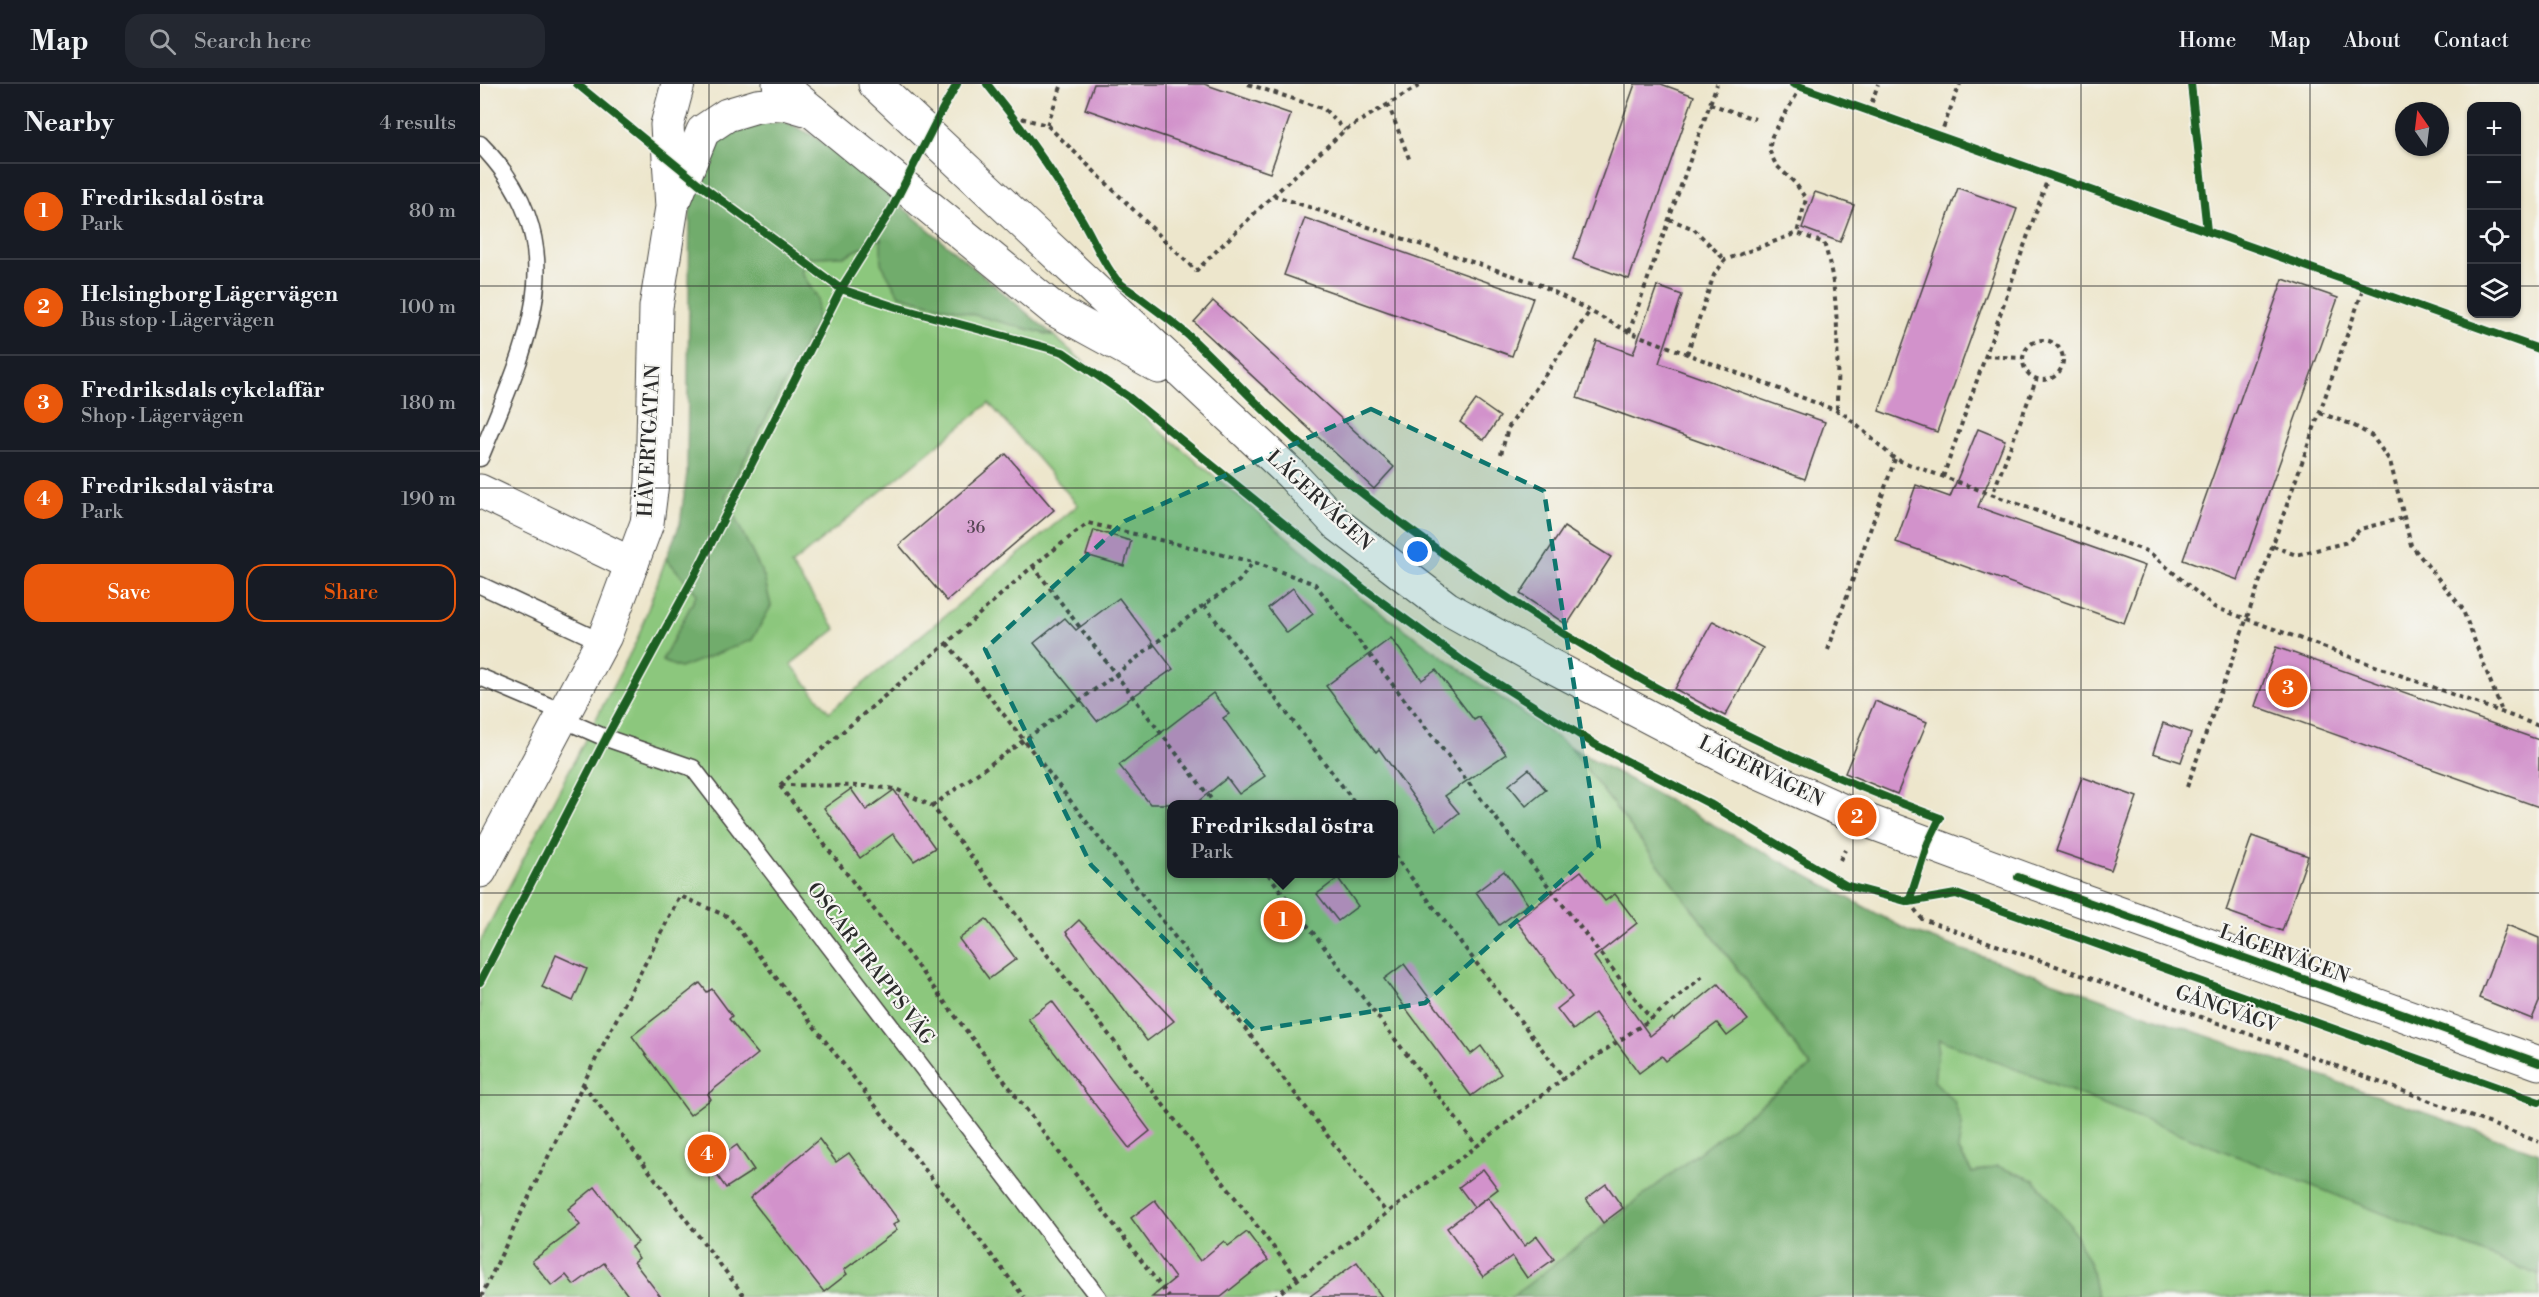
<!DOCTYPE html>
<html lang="en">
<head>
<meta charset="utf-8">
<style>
	body { margin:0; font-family:"Libre Bodoni",serif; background:#242831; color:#f1f3f6 }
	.controls { position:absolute; right:18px; top:18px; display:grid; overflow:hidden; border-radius:12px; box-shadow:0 2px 4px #0004 }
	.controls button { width:54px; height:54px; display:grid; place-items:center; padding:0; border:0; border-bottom:2px solid #363941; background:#171b24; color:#f1f3f6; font:30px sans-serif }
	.compass { position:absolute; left:1915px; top:18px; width:54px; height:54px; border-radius:50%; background:#171b24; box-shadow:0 2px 4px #0004; rotate:346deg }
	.you { position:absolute; left:938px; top:468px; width:21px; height:21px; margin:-15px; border:4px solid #fff; border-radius:50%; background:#1a73e8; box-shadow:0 0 0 9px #1a73e833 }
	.badge { display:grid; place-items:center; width:39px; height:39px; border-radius:50%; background:#ea580c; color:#fff; font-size:20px; font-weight:700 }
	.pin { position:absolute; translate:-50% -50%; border:3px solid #fff; box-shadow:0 2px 6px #0006 }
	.popup { position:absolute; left:687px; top:716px; width:231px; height:78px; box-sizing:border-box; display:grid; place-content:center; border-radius:12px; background:#171b24; filter:drop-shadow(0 2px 4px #0005); font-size:20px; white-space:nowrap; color:#9ea1a6 }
	.popup b { font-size:22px; color:#f1f3f6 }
	.popup::after { content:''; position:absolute; left:50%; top:100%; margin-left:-12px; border:12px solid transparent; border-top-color:#171b24 }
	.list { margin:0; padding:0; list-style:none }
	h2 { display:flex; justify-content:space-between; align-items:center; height:78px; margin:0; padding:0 24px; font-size:26px }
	h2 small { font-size:20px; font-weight:400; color:#9ea1a6 }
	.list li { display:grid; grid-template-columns:39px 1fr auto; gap:18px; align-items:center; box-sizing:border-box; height:96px; padding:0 24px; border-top:2px solid #363941 }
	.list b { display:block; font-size:22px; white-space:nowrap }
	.list p { margin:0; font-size:20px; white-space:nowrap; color:#9ea1a6 }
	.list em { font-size:20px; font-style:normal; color:#9ea1a6 }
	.actions { display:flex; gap:12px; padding:18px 24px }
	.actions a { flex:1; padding:14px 0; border:2px solid #ea580c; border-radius:18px; text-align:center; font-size:21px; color:#ea580c }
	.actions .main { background:#ea580c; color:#fff }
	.icon { flex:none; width:33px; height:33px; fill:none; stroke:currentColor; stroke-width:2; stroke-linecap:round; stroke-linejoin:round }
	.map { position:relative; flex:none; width:2059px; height:1213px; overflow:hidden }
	header { display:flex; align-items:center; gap:36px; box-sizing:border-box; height:84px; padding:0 30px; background:#171b24; border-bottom:2px solid #363941 }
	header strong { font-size:28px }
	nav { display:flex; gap:33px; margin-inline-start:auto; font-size:21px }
	.search { width:420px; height:54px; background:#242831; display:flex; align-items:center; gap:15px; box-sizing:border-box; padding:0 21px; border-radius:18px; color:#9ea1a6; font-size:22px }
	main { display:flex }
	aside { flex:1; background:#171b24 }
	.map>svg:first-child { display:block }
	.green { fill:#8cc77d; stroke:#5c7954; stroke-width:1.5; fill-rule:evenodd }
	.forest { fill:#71ac6c; stroke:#4e6c4c; stroke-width:1.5 }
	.building { fill:#d292cb }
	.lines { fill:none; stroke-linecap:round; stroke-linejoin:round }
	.service-casing { stroke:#484743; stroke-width:19 }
	.minor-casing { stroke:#484743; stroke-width:35 }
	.tertiary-casing { stroke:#484743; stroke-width:35 }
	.path { stroke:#484743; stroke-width:4; stroke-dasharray:4.5 4.5; stroke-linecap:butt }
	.service { stroke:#fff; stroke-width:16 }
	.minor { stroke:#fff; stroke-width:33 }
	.tertiary { stroke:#fff; stroke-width:33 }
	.cycleway-casing { stroke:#f6f6f2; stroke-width:11 }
	.cycleway { stroke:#1b5e20; stroke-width:8 }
	.marked { fill:#0f766e; fill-opacity:0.2; stroke:#0f766e; stroke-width:4.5; stroke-dasharray:12 8; stroke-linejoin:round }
	.grid { fill:none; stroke:#2b2b2b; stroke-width:1.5; stroke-opacity:0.55 }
	.labels { text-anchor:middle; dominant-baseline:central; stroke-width:4.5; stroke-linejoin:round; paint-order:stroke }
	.number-label { font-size:16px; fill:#554553 }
	.street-label { font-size:20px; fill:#2b2b2b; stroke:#f6f6f2 }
</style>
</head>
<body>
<header>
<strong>Map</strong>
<div class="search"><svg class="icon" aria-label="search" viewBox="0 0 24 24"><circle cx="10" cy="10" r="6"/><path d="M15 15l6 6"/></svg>Search here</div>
<nav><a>Home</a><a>Map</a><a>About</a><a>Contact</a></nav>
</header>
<main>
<aside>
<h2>Nearby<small>4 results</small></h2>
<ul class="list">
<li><span class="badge">1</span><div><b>Fredriksdal östra</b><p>Park</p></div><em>80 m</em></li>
<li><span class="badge">2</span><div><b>Helsingborg Lägervägen</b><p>Bus stop · Lägervägen</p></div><em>100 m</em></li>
<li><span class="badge">3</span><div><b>Fredriksdals cykelaffär</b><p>Shop · Lägervägen</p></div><em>180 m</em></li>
<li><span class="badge">4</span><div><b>Fredriksdal västra</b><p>Park</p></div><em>190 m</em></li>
</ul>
<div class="actions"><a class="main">Save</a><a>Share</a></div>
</aside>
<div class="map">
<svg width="2059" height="1213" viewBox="0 0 2059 1213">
	<rect width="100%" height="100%" fill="#f6f6f2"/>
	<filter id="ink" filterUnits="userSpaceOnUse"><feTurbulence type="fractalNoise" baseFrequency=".0167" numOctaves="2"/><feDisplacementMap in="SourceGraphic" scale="12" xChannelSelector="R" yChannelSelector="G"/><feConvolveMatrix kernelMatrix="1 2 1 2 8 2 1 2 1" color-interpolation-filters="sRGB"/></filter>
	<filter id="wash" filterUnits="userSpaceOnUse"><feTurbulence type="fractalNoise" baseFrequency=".008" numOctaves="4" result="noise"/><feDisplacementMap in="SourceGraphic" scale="24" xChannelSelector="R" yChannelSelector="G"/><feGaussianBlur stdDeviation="1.35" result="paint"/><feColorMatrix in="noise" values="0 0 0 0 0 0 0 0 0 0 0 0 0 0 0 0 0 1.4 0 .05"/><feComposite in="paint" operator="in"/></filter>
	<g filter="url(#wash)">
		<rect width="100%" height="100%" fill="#ede6cc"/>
		<g class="green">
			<path d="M 401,154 L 419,211 L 574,252 L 683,349 L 874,509 L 1090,663 L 1331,983 L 1032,1213 L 0,1213 L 0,858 L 157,556 L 186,474 L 217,510 L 182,576 L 200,584 L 272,556 L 291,522 L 284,493 L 245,413 L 336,238 L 338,215 L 321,188 L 328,173 L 365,172 ZM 509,319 L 598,421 L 349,628 L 311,580 L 356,545 L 311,481 ZM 692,720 L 914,720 L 914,790 L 692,790 Z"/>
			<polygon points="1459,955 2059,1191 2059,1213 1617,1213 1611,1182 1517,1082 1492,1089 1478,1065 1482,1041 1454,997"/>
		</g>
		<g class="forest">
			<polygon points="306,38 332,51 373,81 574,252 419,211 401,179 401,154 365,172 328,173 321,188 338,215 336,238 245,413 284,493 291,522 272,556 200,584 182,577 217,510 186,474 200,440 207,389 210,122 219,80 238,54 268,40"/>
			<polygon points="1090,663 1427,846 2059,1069 2059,1191 1459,955 1454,997 1474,1017 1482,1041 1478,1065 1492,1089 1517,1082 1554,1096 1589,1139 1611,1182 1617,1213 1032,1213 1331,982"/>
		</g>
		<g id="blocks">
			<g class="building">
				<polygon points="614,0 724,0 811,30 790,89 605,25"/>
				<polygon points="1155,0 1181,0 1214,12 1149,195 1093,175"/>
				<polygon points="1478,104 1537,125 1457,348 1399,327"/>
				<polygon points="1335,108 1374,121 1360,158 1322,144"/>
				<polygon points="825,134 1053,214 1032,272 804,191"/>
				<polygon points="1803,195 1858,214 1758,496 1703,476"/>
				<polygon points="1177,202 1202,211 1179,279 1345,338 1325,395 1097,314 1117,257 1153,270"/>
				<polygon points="733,217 914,383 894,405 714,238"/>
				<polygon points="996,316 1020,333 1004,356 980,338"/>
				<polygon points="1498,345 1525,356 1498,423 1665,482 1644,539 1416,458 1436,401 1470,413"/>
				<polygon points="526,370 574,426 467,517 419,461"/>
				<polygon points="1084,443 1131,473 1087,541 1040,510"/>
				<polygon points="614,446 651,457 644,482 606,471"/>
				<polygon points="813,504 833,530 807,549 788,524"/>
				<polygon points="639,514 693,585 617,637 554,559 585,534 596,546"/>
				<polygon points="1233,537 1283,564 1245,632 1195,605"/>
				<polygon points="911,554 942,596 956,586 994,636 999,633 1026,670 965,712 979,729 957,746 899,665 896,668 846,602"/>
				<polygon points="1796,563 2059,656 2059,723 1775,622"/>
				<polygon points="733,609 749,630 743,634 785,692 759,710 747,694 715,720 670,720 639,681"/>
				<polygon points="1395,617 1447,638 1417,710 1365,689"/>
				<polygon points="1683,639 1711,649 1701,678 1673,669"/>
				<polygon points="1049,685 1066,706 1046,722 1029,701"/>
				<polygon points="1602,693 1657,713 1631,786 1576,767"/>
				<polygon points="371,705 386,726 414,706 455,764 434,777 413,750 380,774 344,724"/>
				<polygon points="1772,752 1828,772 1802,847 1746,827"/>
				<polygon points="1024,787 1048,820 1019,841 996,808"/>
				<polygon points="1101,787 1125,817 1135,810 1157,839 1114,873 1170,952 1193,934 1194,936 1238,900 1268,936 1247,952 1237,939 1186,977 1182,972 1159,989 1115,929 1093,946 1077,925 1092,913 1036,837"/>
				<polygon points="858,794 878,822 858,837 837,810"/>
				<polygon points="506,835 536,875 509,895 479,855"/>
				<polygon points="599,836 694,937 667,957 586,848"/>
				<polygon points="2027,841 2059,854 2059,918 2052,935 1999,914"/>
				<polygon points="76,871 107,885 93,917 62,903"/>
				<polygon points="924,880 991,970 1001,962 1021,990 991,1012 904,895"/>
				<polygon points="220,899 227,908 232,905 252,932 249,935 278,970 228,1010 231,1015 210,1031 152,952"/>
				<polygon points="572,917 670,1047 649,1064 548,935"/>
				<polygon points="339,1055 356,1078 369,1069 419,1137 413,1141 417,1146 364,1186 367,1190 344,1208 270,1114"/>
				<polygon points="257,1061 274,1086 246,1104 229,1080"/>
				<polygon points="1003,1085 1018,1105 994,1123 979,1103"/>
				<polygon points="1126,1100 1143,1124 1123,1139 1106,1115"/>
				<polygon points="115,1103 158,1158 151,1163 159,1174 154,1178 181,1213 149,1213 124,1179 94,1201 86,1191 72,1202 52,1177 100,1141 88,1125"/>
				<polygon points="1008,1113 1044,1162 1057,1152 1074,1175 1047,1194 1032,1172 1003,1193 967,1144"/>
				<polygon points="675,1116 720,1177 744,1157 748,1162 767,1148 788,1176 741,1213 672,1213 695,1194 651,1134"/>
				<polygon points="877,1178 902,1213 829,1213"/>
			</g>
		</g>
	</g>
	<g filter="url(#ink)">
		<use href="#blocks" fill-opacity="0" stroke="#484743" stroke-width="1.5"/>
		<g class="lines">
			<defs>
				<g id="service">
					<path d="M 0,60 C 100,162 46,261 0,374"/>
					<polyline points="0,501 122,558"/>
					<polyline points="0,593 85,629"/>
					<polyline points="82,635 126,654 213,684 618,1213"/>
				</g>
				<polyline id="minor" points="0,407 152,480"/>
				<g id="tertiary">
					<polyline points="299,0 575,226 679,283"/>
					<polyline points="395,0 811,390 857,440 967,524 1064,578 1261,681 1377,733 1596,814 2059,979"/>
					<polyline points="196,113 223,47 247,31 277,22 305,19 332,27"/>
					<polyline points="0,787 125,552 167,439 172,399 176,223 192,123 187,41 198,0"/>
				</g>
			</defs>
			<use href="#service" class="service-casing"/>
			<use href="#minor" class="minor-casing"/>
			<use href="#tertiary" class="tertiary-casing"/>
			<g class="path">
				<polyline points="768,0 844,25 865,46"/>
				<polyline points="509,3 514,0"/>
				<path d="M 1321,3 L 1292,52 L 1289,66 L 1296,81 L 1316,100 L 1326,115 L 1317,149 L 1344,159 C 1361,212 1357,272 1357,327"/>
				<polyline points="908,20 930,77"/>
				<polyline points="1230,20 1275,35"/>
				<polyline points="1389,27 1398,0"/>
				<polyline points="533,32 567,41 716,187 785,119 865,46 942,0"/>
				<polyline points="567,41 582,0"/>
				<polyline points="1460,52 1480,0"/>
				<polyline points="793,111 1061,201 1149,248 1363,329 1415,375 1669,468 1734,523 2059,642"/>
				<polyline points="1189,135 1214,145 1245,176"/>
				<polyline points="1149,248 1237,0"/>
				<circle cx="1563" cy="276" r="20"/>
				<polyline points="1207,270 1234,191 1245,176 1317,149"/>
				<polyline points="1505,272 1542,274"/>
				<polyline points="1840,329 1871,340 1892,352 1910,377 1931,461 1982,524 2021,625"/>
				<polyline points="1021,370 1028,344 1110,227"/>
				<polyline points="1463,393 1569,91"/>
				<polyline points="1514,406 1556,296"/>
				<polyline points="1793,462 1816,471 1868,458 1880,445 1923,434"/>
				<polyline points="553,482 735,720"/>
				<polyline points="724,521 876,720"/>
				<polyline points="467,559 543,655 906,1128"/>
				<polyline points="1348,566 1415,375"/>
				<polyline points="300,701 467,559 553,482 608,439 773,478 835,500 1171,935"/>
				<polyline points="301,701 386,702 416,705 452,722 818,1195"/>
				<polyline points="300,702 689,1213"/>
				<polyline points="1707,703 1884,203"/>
				<polyline points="452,722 635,591 724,521 759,497 773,478"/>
				<polyline points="914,771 1084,994"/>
				<polyline points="1360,776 1365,766"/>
				<polyline points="788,790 997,1062"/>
				<polyline points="1429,818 1442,835 1806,963 2059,1058"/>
				<polyline points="103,1000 265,1213"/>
				<polyline points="1,1213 103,1000 200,812 249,833 544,1213"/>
				<polyline points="794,1213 997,1062 1084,994 1171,935 1223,892"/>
			</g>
			<use href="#service" class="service"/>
			<use href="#minor" class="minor"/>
			<use href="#tertiary" class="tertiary"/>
			<defs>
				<g id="cycleway">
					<path d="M 97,0 L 218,99 L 361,205 L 416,223 L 583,268 L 650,314 L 884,505 L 988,581 L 1116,661 L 1230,720 L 1365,801 L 1429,818 L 1448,759 L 1460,734 C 1229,649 1014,520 824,363 C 783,329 748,288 709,252 C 692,237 673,224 655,210 C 649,206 641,201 636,195 C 621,176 612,151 599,131 C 571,85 540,41 507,0"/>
					<polyline points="1313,0 2059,265"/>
					<polyline points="1711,0 1727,147"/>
					<polyline points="1538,793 2059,979"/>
					<polyline points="1429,818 1476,810 2059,1018"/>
					<polyline points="0,898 126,654 216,489 361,205 411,126 462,26 477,0"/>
				</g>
			</defs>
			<use href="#cycleway" class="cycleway-casing"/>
			<use href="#cycleway" class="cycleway"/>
		</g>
	</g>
	<path class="marked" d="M 891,325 L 1064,407 L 1119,763 L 945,919 L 775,946 L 611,781 L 505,565 L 645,437 Z"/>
	<path class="grid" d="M 229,0 L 229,1213M 458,0 L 458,1213M 686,0 L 686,1213M 915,0 L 915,1213M 1144,0 L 1144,1213M 1373,0 L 1373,1213M 1601,0 L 1601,1213M 1830,0 L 1830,1213M 0,202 L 1992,202M 2036,202 L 2059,202M 0,404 L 2059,404M 0,606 L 2059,606M 0,809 L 2059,809M 0,1011 L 2059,1011"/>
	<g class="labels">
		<g class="number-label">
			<text x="496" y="444">36</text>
		</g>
		<g class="street-label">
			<text transform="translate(170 357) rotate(-87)">HÄVERTGATAN</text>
			<text transform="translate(839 417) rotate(43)">LÄGERVÄGEN</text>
			<text transform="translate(1281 688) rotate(26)">LÄGERVÄGEN</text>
			<text transform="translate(1804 871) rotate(20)">LÄGERVÄGEN</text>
			<text transform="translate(390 880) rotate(53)">OSCAR TRAPPS VÄG</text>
			<text transform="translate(1747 926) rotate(19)">GÅNGVÄGV</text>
		</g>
	</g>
</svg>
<div class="controls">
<button>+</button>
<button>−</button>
<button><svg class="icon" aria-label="locate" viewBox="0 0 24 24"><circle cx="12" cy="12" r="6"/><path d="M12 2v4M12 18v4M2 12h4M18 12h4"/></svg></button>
<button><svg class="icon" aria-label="layers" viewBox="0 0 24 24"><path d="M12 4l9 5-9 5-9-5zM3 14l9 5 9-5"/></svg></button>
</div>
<svg class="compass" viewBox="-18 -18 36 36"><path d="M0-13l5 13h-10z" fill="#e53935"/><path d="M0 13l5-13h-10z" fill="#9ea1a6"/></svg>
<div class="you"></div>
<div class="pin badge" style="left:803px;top:836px">1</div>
<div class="popup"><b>Fredriksdal östra</b>Park</div>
<div class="pin badge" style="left:1377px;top:733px">2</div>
<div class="pin badge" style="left:1808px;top:604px">3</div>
<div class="pin badge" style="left:227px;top:1070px">4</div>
</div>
</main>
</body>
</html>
